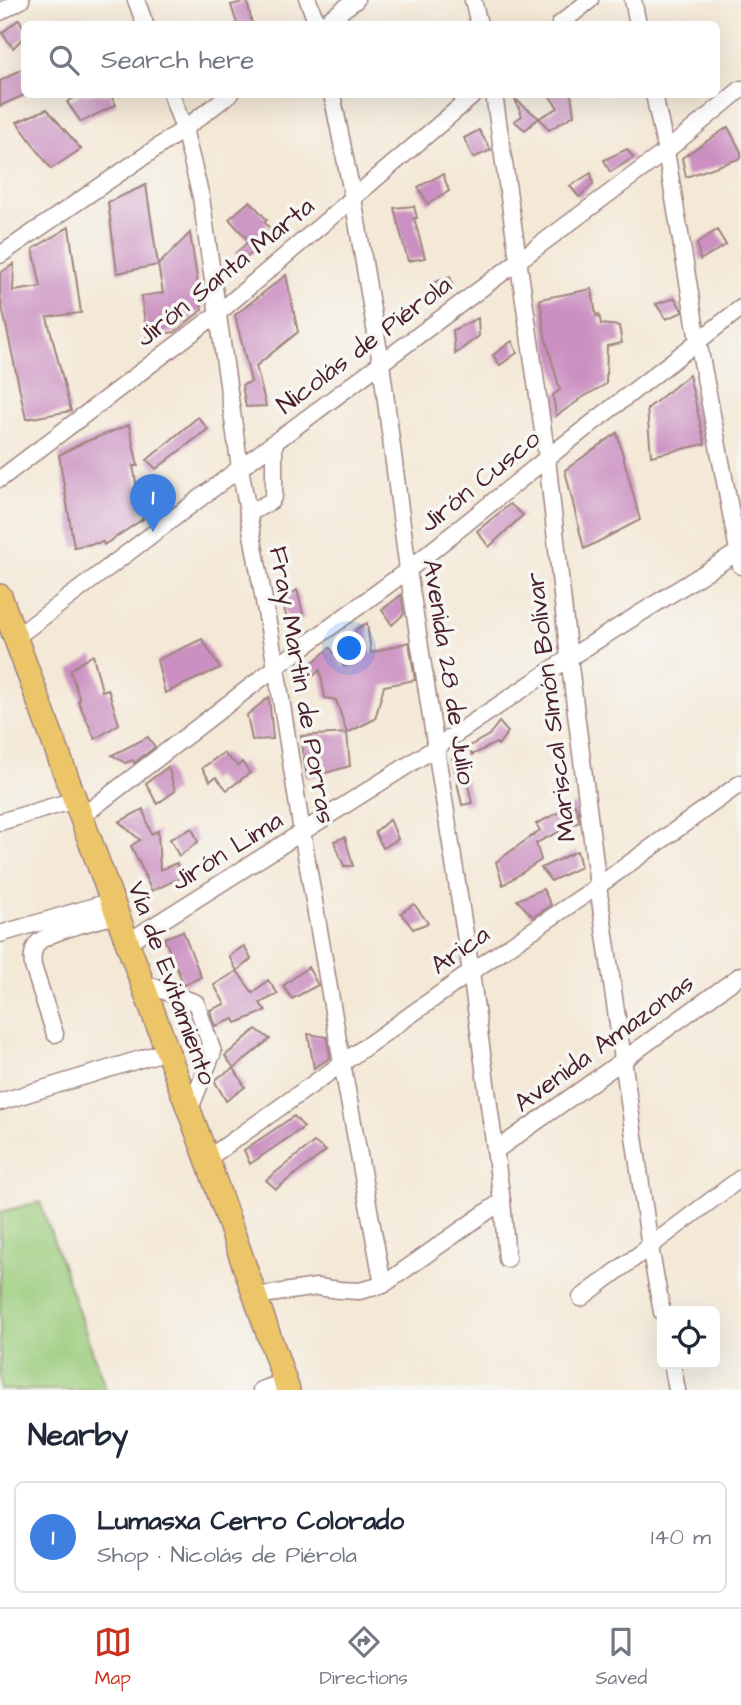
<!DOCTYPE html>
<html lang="en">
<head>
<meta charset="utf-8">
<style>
	body { margin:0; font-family:"Architects Daughter",sans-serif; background:#f2f2f3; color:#1f2937 }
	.controls { position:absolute; right:21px; bottom:21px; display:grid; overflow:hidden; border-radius:10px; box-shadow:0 7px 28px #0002 }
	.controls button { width:63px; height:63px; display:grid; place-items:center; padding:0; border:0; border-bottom:2px solid #e0e1e3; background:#fff; color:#1f2937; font:35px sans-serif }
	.you { position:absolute; left:350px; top:649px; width:24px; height:24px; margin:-18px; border:5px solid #fff; border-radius:50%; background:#1a73e8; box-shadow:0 0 0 10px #1a73e833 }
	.badge { display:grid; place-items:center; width:46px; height:46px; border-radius:50%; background:#c8321e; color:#fff; font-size:23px; font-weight:700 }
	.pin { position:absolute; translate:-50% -58px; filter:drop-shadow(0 2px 4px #0008) }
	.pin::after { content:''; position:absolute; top:37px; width:24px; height:21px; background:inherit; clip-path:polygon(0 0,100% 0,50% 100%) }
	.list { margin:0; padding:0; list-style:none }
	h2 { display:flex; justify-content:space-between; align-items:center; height:91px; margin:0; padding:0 28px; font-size:30px }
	h2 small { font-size:23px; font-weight:400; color:#747a83 }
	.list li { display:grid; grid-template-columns:46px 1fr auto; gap:21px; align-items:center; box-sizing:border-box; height:112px; margin:0 14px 14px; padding:0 14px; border:2px solid #e0e1e3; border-radius:10px }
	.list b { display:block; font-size:26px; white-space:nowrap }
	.list p { margin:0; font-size:23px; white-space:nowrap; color:#747a83 }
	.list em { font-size:23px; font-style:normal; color:#747a83 }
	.icon { flex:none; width:38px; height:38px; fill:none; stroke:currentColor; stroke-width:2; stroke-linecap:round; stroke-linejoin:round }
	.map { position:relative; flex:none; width:741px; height:1390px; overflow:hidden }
	.search { position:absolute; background:#fff; box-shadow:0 7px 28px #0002; left:21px; right:21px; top:21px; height:77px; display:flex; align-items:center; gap:18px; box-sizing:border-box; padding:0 24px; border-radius:10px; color:#747a83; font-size:26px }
	.sheet { height:217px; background:#fff }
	nav { display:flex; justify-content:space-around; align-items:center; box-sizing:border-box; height:98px; border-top:2px solid #e0e1e3; background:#fff; font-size:19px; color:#747a83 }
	nav a { display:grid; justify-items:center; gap:4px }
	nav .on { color:#c8321e }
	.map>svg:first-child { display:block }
	.green { fill:#9bcc7b; stroke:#727653; stroke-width:2 }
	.building { fill:#cb90c1 }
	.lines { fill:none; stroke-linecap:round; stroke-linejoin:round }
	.minor-casing { stroke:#9f8480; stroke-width:19 }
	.highway-casing { stroke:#9f8480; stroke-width:26 }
	.minor { stroke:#fff; stroke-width:16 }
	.highway { stroke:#edc569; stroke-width:23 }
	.labels { text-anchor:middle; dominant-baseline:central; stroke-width:7; stroke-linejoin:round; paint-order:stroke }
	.street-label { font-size:26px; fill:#4a1f2b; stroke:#f6f6f2 }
</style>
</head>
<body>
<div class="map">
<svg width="741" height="1390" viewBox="0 0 741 1390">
	<rect width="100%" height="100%" fill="#f6f6f2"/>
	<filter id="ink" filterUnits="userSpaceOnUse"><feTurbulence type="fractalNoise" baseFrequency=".0143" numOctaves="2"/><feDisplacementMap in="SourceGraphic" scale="14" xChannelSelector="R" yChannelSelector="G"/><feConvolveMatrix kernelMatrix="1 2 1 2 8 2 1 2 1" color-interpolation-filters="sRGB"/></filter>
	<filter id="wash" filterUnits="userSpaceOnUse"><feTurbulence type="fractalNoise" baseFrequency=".00686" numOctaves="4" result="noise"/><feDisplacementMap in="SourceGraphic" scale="28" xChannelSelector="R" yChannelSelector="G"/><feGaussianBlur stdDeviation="1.57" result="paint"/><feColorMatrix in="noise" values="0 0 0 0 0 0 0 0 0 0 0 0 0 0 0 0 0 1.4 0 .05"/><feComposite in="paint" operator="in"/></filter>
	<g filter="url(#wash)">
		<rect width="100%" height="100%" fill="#f4e8d6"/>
		<polygon class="green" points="40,1202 106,1390 0,1390 0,1212"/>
		<g id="blocks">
			<g class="building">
				<polygon points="247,1 252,24 237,24 231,5"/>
				<polygon points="19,19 24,29 24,37 13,48 2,33"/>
				<polygon points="24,68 24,95 0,106 0,81"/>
				<polygon points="81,94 110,94 116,105 81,122 67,102"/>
				<polygon points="548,94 571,94 574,115 549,130 539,118 558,108"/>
				<polygon points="515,99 539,118 525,130 514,121 522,116"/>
				<polygon points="47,109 81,149 51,169 17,122"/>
				<polygon points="728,127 741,152 741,158 686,177 682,158"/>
				<polygon points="479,130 491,150 473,158 464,138"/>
				<polygon points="627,149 633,158 610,172 604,160"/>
				<polygon points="591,173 593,184 579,197 570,186"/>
				<polygon points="443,174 449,191 428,204 418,187"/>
				<polygon points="146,185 158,265 117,273 108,202"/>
				<polygon points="250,201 267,220 264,222 274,233 243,261 236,253 249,241 229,219"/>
				<polygon points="414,206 417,218 414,218 425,258 408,261 394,208"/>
				<polygon points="69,227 81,313 47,317 71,411 26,419 0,297 0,273 14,264 13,291 41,287 33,249"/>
				<polygon points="717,230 726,245 700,260 697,243"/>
				<polygon points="190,233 202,310 175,332 147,336 141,296 163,293 158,265"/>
				<polygon points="286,275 298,332 256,366 266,406 246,407 242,385 251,382 235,315"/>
				<polygon points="450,276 454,291 437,299 433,283"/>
				<polygon points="592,289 596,316 599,314 601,324 619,326 622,343 607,346 606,384 578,400 578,401 556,416 553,395 560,390 545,336 540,299"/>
				<polygon points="675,298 683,312 666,319 656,304"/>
				<polygon points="478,318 479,336 455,354 453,330"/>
				<polygon points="512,341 517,353 500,365 493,355"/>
				<polygon points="689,375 705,444 651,456 647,409"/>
				<polygon points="198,417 208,429 156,469 147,460"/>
				<polygon points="129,425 138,466 133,466 143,519 104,545 103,542 74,547 59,455 82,443"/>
				<polygon points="617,433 640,520 584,549 565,470"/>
				<polygon points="510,504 523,515 489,547 477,531"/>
				<polygon points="297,590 304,618 289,626 282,601"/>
				<polygon points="401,595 404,614 392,625 382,610"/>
				<polygon points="367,623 371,653 409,642 415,680 384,686 375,719 347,733 336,700 325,698 320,670 311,678 306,668 330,648 344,667 357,662 356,629"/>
				<polygon points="202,639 220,668 165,693 157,660"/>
				<polygon points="93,655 102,691 108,689 119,724 95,739 78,701 80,700 70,670"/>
				<polygon points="269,697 273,739 252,740 247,715"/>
				<polygon points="499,722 508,732 498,745 496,743 472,755 468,747 489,735"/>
				<polygon points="347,733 350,766 307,778 301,736"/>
				<polygon points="148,737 155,747 134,763 133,760 125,763 112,755"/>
				<polygon points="223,753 238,766 242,762 250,773 227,790 216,777 210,781 202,768"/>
				<polygon points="457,756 468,785 472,803 462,805 452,758"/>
				<polygon points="168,767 175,791 157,804 146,783"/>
				<polygon points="575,804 578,812 579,822 536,843 541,860 503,885 496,862 540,830 536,824"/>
				<polygon points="143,809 151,834 158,831 160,870 177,863 180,878 152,891 144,875 145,875 131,846 140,840 119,822"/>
				<polygon points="390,819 398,839 383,848 375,832"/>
				<polygon points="192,828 198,842 179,856 170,839"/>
				<polygon points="345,837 353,866 344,866 334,841"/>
				<polygon points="577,851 581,867 551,881 541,868"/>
				<polygon points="543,889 551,905 533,917 517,900"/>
				<polygon points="414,904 428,923 413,929 401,913"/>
				<polygon points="183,931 201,977 184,985 164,938"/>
				<polygon points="244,946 251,959 237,971 229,956"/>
				<polygon points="308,967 318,985 292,999 283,986"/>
				<polygon points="237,971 253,993 268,980 278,994 260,1003 266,1011 236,1023 234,1019 215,1026 210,1010 225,1004 214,985"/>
				<polygon points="256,1029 270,1039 234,1068 225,1056"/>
				<polygon points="308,1034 327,1037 330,1058 314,1068"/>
				<polygon points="234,1068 245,1087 226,1101 214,1080"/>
				<polygon points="294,1116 304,1127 250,1164 244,1150"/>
				<polygon points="314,1142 326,1151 276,1189 266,1180"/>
			</g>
		</g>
	</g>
	<g filter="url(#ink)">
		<use href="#blocks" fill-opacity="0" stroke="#9f8480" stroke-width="2"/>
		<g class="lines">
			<defs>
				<g id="minor">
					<polyline points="136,0 145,24"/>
					<polyline points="308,0 317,24"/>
					<polyline points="473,0 479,24"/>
					<polyline points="633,0 638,24"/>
					<polyline points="0,12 21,0"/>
					<polyline points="323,24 356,0"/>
					<polyline points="560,24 590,0"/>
					<polyline points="171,94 184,129 201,197 240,468 276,667 302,832 342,1063 383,1285"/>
					<polyline points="332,94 353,198 381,363 408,570 471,972 502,1201 507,1259"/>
					<polyline points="494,94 547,458 569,658 598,886 650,1247 662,1312"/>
					<polyline points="654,94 666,151 698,341 741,566"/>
					<polyline points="0,255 184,129 230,94"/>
					<polyline points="0,479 217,314 475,94"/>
					<polyline points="248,514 271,501 274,495 274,442"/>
					<polyline points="15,638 240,468 666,151 741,89"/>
					<polyline points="81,817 276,667 408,570 547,458 741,308"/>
					<polyline points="0,822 75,800"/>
					<polyline points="0,934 112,901"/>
					<polyline points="128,942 435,748 569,658 741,550"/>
					<polyline points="143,983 196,1003 213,1052 189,1111"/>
					<path d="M 55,1034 L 33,966 C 32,958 32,951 37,944 C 47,931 99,920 117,915"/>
					<polyline points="0,1102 167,1051"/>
					<polyline points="495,1151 622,1061 741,975"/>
					<polyline points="207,1159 471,972 598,886 741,783"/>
					<polyline points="256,1296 317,1287 340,1290 359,1291 383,1285 502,1201"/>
					<polyline points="581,1298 741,1178"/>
					<polyline points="672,1364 677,1390"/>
					<polyline points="261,1390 285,1382"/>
				</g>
				<polyline id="highway" points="0,596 207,1159 288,1390"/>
			</defs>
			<use href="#minor" class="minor-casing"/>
			<use href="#highway" class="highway-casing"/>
			<use href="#minor" class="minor"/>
			<use href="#highway" class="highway"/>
		</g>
	</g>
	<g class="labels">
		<g class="street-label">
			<text transform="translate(225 272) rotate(-39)">Jirón Santa Marta</text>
			<text transform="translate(364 345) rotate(-37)">Nicolás de Piérola</text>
			<text transform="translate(480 481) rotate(-39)">Jirón Cusco</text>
			<text transform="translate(449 672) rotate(81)">Avenida 28 de Julio</text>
			<text transform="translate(302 685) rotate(80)">Fray Martin de Porras</text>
			<text transform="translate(551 707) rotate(-97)">Mariscal SImón Bolívar</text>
			<text transform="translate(227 851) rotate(-32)">Jirón Lima</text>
			<text transform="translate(460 950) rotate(-35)">Arica</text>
			<text transform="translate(172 983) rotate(70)">Vía de Evitamiento</text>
			<text transform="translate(604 1043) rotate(-36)">Avenida Amazonas</text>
		</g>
	</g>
</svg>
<div class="controls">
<button><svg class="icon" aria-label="locate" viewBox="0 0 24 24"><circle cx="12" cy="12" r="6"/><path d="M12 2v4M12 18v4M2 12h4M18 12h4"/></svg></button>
</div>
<div class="you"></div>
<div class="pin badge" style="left:153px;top:532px;background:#3f7fe0">1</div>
<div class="search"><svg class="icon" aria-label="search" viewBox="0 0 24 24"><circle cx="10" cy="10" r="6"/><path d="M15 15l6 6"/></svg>Search here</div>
</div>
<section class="sheet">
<h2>Nearby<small></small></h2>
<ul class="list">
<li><span class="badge" style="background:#3f7fe0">1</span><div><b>Lumasxa Cerro Colorado</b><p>Shop · Nicolás de Piérola</p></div><em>140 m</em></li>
</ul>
</section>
<nav>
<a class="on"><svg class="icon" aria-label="map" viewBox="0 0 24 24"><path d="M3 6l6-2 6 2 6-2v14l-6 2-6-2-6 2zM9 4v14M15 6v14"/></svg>Map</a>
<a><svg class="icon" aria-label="directions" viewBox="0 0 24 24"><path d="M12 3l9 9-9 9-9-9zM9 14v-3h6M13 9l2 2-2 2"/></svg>Directions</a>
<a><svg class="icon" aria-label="saved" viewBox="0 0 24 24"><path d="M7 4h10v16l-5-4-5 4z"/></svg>Saved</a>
</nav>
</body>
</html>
